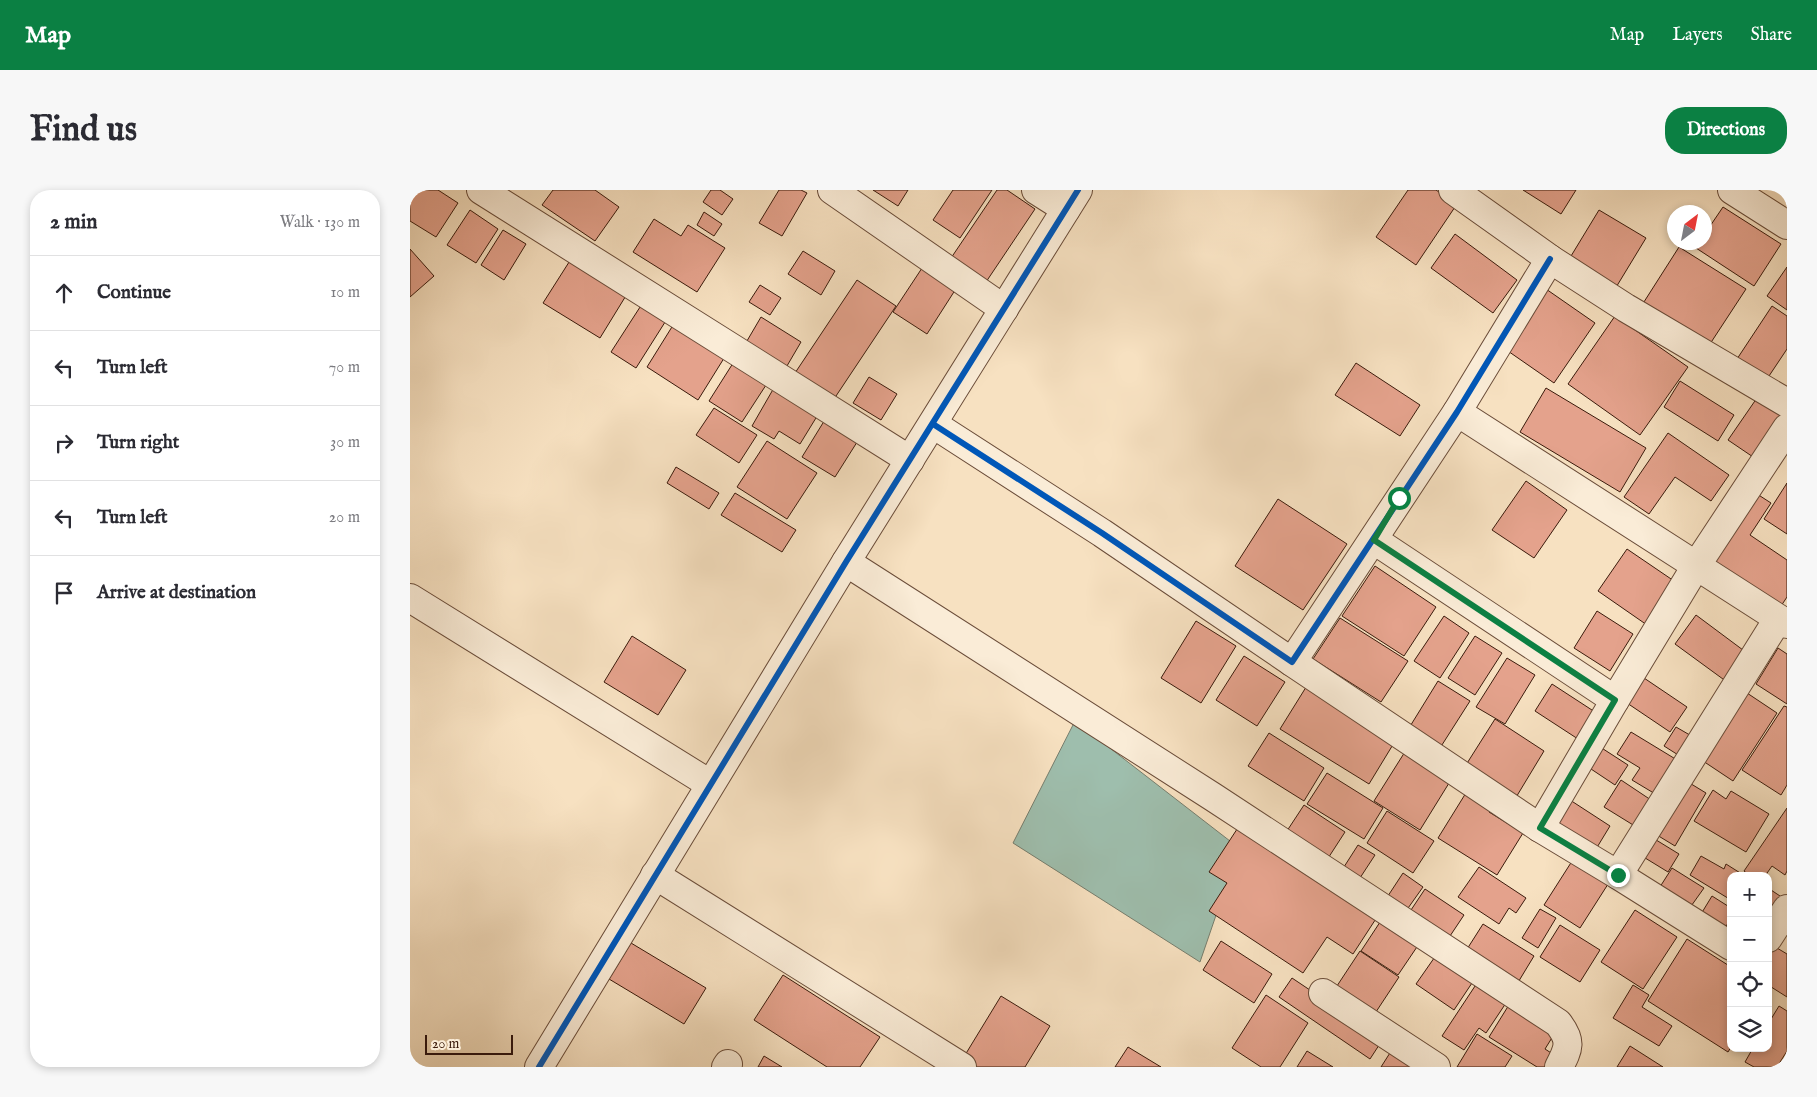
<!DOCTYPE html>
<html lang="en">
<head>
<meta charset="utf-8">
<style>
	body { margin:0; font-family:"IM FELL English",serif; background:#f7f7f7; color:#2b2b33 }
	.controls { position:absolute; right:15px; bottom:15px; display:grid; overflow:hidden; border-radius:10px; box-shadow:0 2px 8px #0003 }
	.controls button { width:45px; height:45px; display:grid; place-items:center; padding:0; border:0; border-bottom:1px solid #e1e1e2; background:#fff; color:#2b2b33; font:25px sans-serif }
	.compass { position:absolute; left:1257px; top:15px; width:45px; height:45px; border-radius:50%; background:#fff; box-shadow:0 2px 8px #0003; rotate:32deg }
	.scale { position:absolute; left:15px; bottom:12px; width:88px; box-sizing:border-box; padding-left:5px; border:2px solid #3b1b0c; border-top:0; font-size:14px; line-height:18px; white-space:nowrap; color:#3b1b0c; -webkit-text-stroke:4px #faecd7; paint-order:stroke }
	.stop { position:absolute; width:15px; height:15px; margin:-11px; border:4px solid #0b8043; border-radius:50%; background:#fff }
	.stop.end { background:#0b8043; border-color:#fff; box-shadow:0 1px 5px #0008 }
	.list { margin:0; padding:0; list-style:none }
	h2 { display:flex; justify-content:space-between; align-items:center; height:65px; margin:0; padding:0 20px; font-size:21px }
	h2 small { font-size:16px; font-weight:400; color:#7c7c81 }
	.list li { display:grid; grid-template-columns:32px 1fr auto; gap:15px; align-items:center; box-sizing:border-box; height:75px; padding:0 20px; border-top:1px solid #e1e1e2 }
	.list b { display:block; font-size:19px; white-space:nowrap }
	.list em { font-size:16px; font-style:normal; color:#7c7c81 }
	.icon { flex:none; width:28px; height:28px; fill:none; stroke:currentColor; stroke-width:2; stroke-linecap:round; stroke-linejoin:round }
	.map { position:relative; flex:none; width:1377px; height:877px; overflow:hidden; border-radius:20px }
	header { display:flex; align-items:center; gap:30px; box-sizing:border-box; height:70px; padding:0 25px; background:#0b8043; color:#fff }
	header strong { font-size:24px }
	nav { display:flex; gap:28px; margin-inline-start:auto; font-size:18px }
	.intro { display:flex; align-items:center; justify-content:space-between; box-sizing:border-box; height:120px; padding:0 30px }
	h1 { margin:0; font-size:35px }
	.button { padding:12px 22px; border-radius:20px; background:#0b8043; color:#fff; font-size:18px; font-weight:700 }
	main { display:flex; gap:30px; padding:0 30px }
	aside { flex:1; background:#fff; border-radius:20px; box-shadow:0 2px 8px #0003 }
	.map>svg:first-child { display:block }
	.water { fill:#9ebead; stroke:#767d6d }
	.building { fill:#e4a28c; stroke:#3b1b0c }
	.lines { fill:none; stroke-linecap:round; stroke-linejoin:round }
	.minor-casing { stroke:#6a4c39; stroke-width:30 }
	.minor { stroke:#faecd7; stroke-width:28 }
	.cycleway-casing { stroke:#faecd7; stroke-width:9 }
	.cycleway { stroke:#0057b8; stroke-width:6 }
	.route { stroke:#0b8043; stroke-width:6 }
</style>
</head>
<body>
<header>
<strong>Map</strong>
<nav><a>Map</a><a>Layers</a><a>Share</a></nav>
</header>
<div class="intro"><h1>Find us</h1><a class="button">Directions</a></div>
<main>
<aside>
<h2>2 min<small>Walk · 130 m</small></h2>
<ul class="list">
<li><svg class="icon" aria-label="ahead" viewBox="0 0 24 24"><path d="M12 20V5M6 11l6-6 6 6"/></svg><div><b>Continue</b></div><em>10 m</em></li>
<li><svg class="icon" aria-label="left" viewBox="0 0 24 24"><path d="M17 20v-9H6M10 6l-5 5 5 5"/></svg><div><b>Turn left</b></div><em>70 m</em></li>
<li><svg class="icon" aria-label="right" viewBox="0 0 24 24"><path d="M7 20v-9h11M14 6l5 5-5 5"/></svg><div><b>Turn right</b></div><em>30 m</em></li>
<li><svg class="icon" aria-label="left" viewBox="0 0 24 24"><path d="M17 20v-9H6M10 6l-5 5 5 5"/></svg><div><b>Turn left</b></div><em>20 m</em></li>
<li><svg class="icon" aria-label="arrive" viewBox="0 0 24 24"><path d="M6 21V4h12l-3 4 3 4H6"/></svg><div><b>Arrive at destination</b></div></li>
</ul>
</aside>
<div class="map">
<svg width="1377" height="877" viewBox="0 0 1377 877">
	<rect width="100%" height="100%" fill="#f7e1c1"/>
	<filter id="stains"><feTurbulence type="fractalNoise" baseFrequency=".004" numOctaves="4"/><feColorMatrix values="0 0 0 0 .2 0 0 0 0 .09 0 0 0 0 .02 0 0 0 .5 -.17"/></filter>
	<radialGradient id="worn" r=".72"><stop offset=".6" stop-color="#630" stop-opacity="0"/><stop offset="1" stop-color="#630" stop-opacity=".3"/></radialGradient>
	<polygon class="water" points="665,531 829,658 790,772 603,653"/>
	<g class="building">
		<polygon points="0,0 28,0 48,13 26,47 0,31"/>
		<polygon points="143,0 185,0 209,17 185,51 132,15"/>
		<polygon points="301,0 310,0 323,9 312,25 293,12"/>
		<polygon points="369,0 391,0 397,3 372,46 349,33"/>
		<polygon points="463,0 498,0 488,16"/>
		<polygon points="543,0 582,0 550,48 523,30"/>
		<polygon points="587,0 597,0 625,19 574,95 539,71"/>
		<polygon points="998,0 1026,0 1047,14 1006,75 966,47"/>
		<polygon points="1113,0 1166,0 1151,24"/>
		<polygon points="1313,17 1371,54 1344,96 1286,58 1289,52 1294,52 1294,45"/>
		<polygon points="60,20 88,39 66,73 37,55"/>
		<polygon points="1189,20 1236,48 1205,99 1158,71"/>
		<polygon points="294,22 312,34 304,46 287,35"/>
		<polygon points="244,29 271,46 278,35 315,58 287,102 223,62"/>
		<polygon points="93,40 116,54 94,90 71,75"/>
		<polygon points="1045,44 1107,90 1083,123 1021,78"/>
		<polygon points="1269,57 1336,99 1298,157 1232,115"/>
		<polygon points="0,59 24,86 0,107"/>
		<polygon points="393,61 425,81 411,105 378,84"/>
		<polygon points="161,69 217,104 190,148 133,113"/>
		<polygon points="516,72 549,94 517,144 483,122"/>
		<polygon points="1377,77 1377,120 1357,106"/>
		<polygon points="447,90 486,116 422,212 383,186"/>
		<polygon points="350,95 371,108 360,125 339,112"/>
		<polygon points="1136,99 1185,133 1144,193 1095,159"/>
		<polygon points="232,114 257,129 226,178 201,162"/>
		<polygon points="1362,116 1377,126 1377,159 1355,192 1325,172"/>
		<polygon points="1205,126 1278,177 1230,245 1158,194"/>
		<polygon points="351,127 391,152 374,181 334,156"/>
		<polygon points="265,132 316,165 288,210 237,177"/>
		<polygon points="325,170 358,192 332,232 299,211"/>
		<polygon points="946,173 1010,215 990,246 925,205"/>
		<polygon points="459,187 487,204 471,230 443,213"/>
		<polygon points="1270,191 1324,225 1308,251 1254,217"/>
		<polygon points="365,196 409,223 390,254 369,241 364,249 342,236"/>
		<polygon points="1136,198 1236,258 1210,302 1110,242"/>
		<polygon points="1349,205 1377,224 1349,271 1318,250"/>
		<polygon points="304,218 347,245 329,273 286,245"/>
		<polygon points="416,228 449,249 425,287 392,267"/>
		<polygon points="1258,243 1319,285 1301,311 1265,287 1239,324 1214,307"/>
		<polygon points="357,251 407,283 377,329 327,297"/>
		<polygon points="266,277 309,303 299,319 257,293"/>
		<polygon points="1116,291 1157,320 1124,368 1082,340"/>
		<polygon points="1377,293 1377,344 1354,329"/>
		<polygon points="1344,302 1361,313 1340,345 1377,370 1377,407 1369,419 1298,372"/>
		<polygon points="325,303 386,340 372,362 311,325"/>
		<polygon points="868,309 937,354 893,420 825,376"/>
		<polygon points="1217,359 1267,393 1237,435 1188,401"/>
		<polygon points="965,376 1026,417 994,466 932,426"/>
		<polygon points="1187,421 1223,444 1200,481 1164,458"/>
		<polygon points="1286,425 1337,463 1317,492 1265,454"/>
		<polygon points="1034,426 1059,443 1030,488 1004,471"/>
		<polygon points="930,428 998,471 971,512 903,469"/>
		<polygon points="786,431 826,456 791,513 751,488"/>
		<polygon points="222,446 276,480 248,525 194,492"/>
		<polygon points="1065,446 1092,463 1065,505 1038,488"/>
		<polygon points="1368,458 1377,464 1377,514 1346,494"/>
		<polygon points="834,466 875,492 847,536 806,510"/>
		<polygon points="1097,468 1125,485 1095,534 1066,517"/>
		<polygon points="1234,488 1277,517 1260,542 1217,513"/>
		<polygon points="1028,491 1060,511 1030,558 999,538"/>
		<polygon points="898,494 987,548 959,594 870,539"/>
		<polygon points="1142,494 1185,522 1168,549 1125,521"/>
		<polygon points="1334,501 1367,523 1323,591 1290,569"/>
		<polygon points="1374,516 1377,517 1377,595 1371,605 1332,580"/>
		<polygon points="1085,529 1134,561 1105,609 1054,578"/>
		<polygon points="1266,537 1285,548 1273,568 1254,556"/>
		<polygon points="1221,542 1272,573 1252,608 1222,590 1230,578 1207,564"/>
		<polygon points="859,543 914,578 894,611 838,576"/>
		<polygon points="1187,555 1218,575 1205,595 1175,575"/>
		<polygon points="998,557 1044,585 1010,640 964,611"/>
		<polygon points="917,583 973,618 954,649 897,614"/>
		<polygon points="1273,589 1296,603 1265,656 1242,642"/>
		<polygon points="1211,590 1244,612 1228,638 1194,617"/>
		<polygon points="1059,598 1085,614 1079,622 1113,643 1087,685 1028,648"/>
		<polygon points="1303,600 1316,609 1321,601 1359,624 1336,662 1284,631"/>
		<polygon points="1160,610 1200,636 1186,659 1146,633"/>
		<polygon points="894,615 935,642 913,676 871,650"/>
		<polygon points="1377,618 1377,681 1375,685 1362,676 1355,686 1340,686 1334,681"/>
		<polygon points="977,621 1024,651 1003,683 957,653"/>
		<polygon points="833,630 971,721 943,764 917,747 893,783 799,721 817,693 799,682"/>
		<polygon points="1238,645 1269,664 1258,682 1227,663"/>
		<polygon points="948,655 965,665 948,691 932,680"/>
		<polygon points="1291,666 1314,679 1316,674 1335,686 1321,686 1321,710 1280,685"/>
		<polygon points="1164,668 1200,691 1170,738 1134,715"/>
		<polygon points="1069,677 1116,708 1106,723 1099,718 1089,734 1048,707"/>
		<polygon points="1262,678 1294,698 1279,719 1248,700"/>
		<polygon points="993,683 1013,697 991,728 972,715"/>
		<polygon points="1358,698 1373,708 1358,730"/>
		<polygon points="1015,699 1054,725 1034,755 995,729"/>
		<polygon points="1302,706 1321,718 1321,729 1314,739 1291,724"/>
		<polygon points="1130,719 1146,728 1128,758 1112,748"/>
		<polygon points="1225,720 1267,747 1233,799 1191,772"/>
		<polygon points="976,723 1013,748 988,785 951,761"/>
		<polygon points="1073,734 1124,766 1104,799 1052,767"/>
		<polygon points="1150,735 1190,760 1170,792 1130,767"/>
		<polygon points="1277,749 1321,777 1321,857 1318,862 1238,811"/>
		<polygon points="811,751 862,784 844,813 793,780"/>
		<polygon points="221,753 296,798 274,834 199,789"/>
		<polygon points="1362,755 1377,764 1377,807 1358,795 1358,761"/>
		<polygon points="950,761 989,787 960,831 921,805"/>
		<polygon points="1029,761 1066,787 1044,820 1006,794"/>
		<polygon points="373,785 470,847 450,877 417,877 344,830"/>
		<polygon points="1071,787 1100,807 1076,843 1069,838 1054,860 1032,846"/>
		<polygon points="882,788 973,849 960,869 869,807"/>
		<polygon points="1223,795 1239,805 1232,817 1262,836 1249,856 1203,828"/>
		<polygon points="856,805 898,833 870,877 851,877 822,858"/>
		<polygon points="591,806 640,836 615,877 563,877 552,870"/>
		<polygon points="1102,810 1148,838 1135,859 1152,870 1147,877 1127,877 1079,847"/>
		<polygon points="1369,816 1377,821 1377,861 1367,877 1344,877 1335,872 1343,858 1358,858 1358,834"/>
		<polygon points="1067,844 1102,866 1095,877 1047,877"/>
		<polygon points="985,855 1019,877 971,877"/>
		<polygon points="1220,856 1253,877 1207,877"/>
		<polygon points="718,857 751,877 705,877"/>
		<polygon points="897,861 923,877 887,877"/>
		<polygon points="354,866 372,877 348,877"/>
	</g>
	<g class="lines">
		<defs>
			<g id="minor">
				<polyline points="71,0 500,270"/>
				<polyline points="422,0 594,119"/>
				<polyline points="626,0 656,19"/>
				<polyline points="1043,0 1140,69 1216,118 1377,213"/>
				<polyline points="1322,0 1377,35"/>
				<polyline points="1047,222 1377,434"/>
				<polyline points="523,234 692,343 882,472 1047,222 1140,69"/>
				<polyline points="964,350 1205,510"/>
				<path d="M 436,372 L 803,607 L 1148,833 C 1162,851 1159,858 1149,877"/>
				<polyline points="0,408 300,594"/>
				<polyline points="882,472 1130,638 1208,685 1368,429"/>
				<polyline points="1130,638 1205,510 1286,376 1377,238"/>
				<polyline points="245,685 552,877"/>
				<polyline points="1208,685 1321,756"/>
				<polyline points="1358,748 1377,719"/>
				<polyline points="913,803 1026,877"/>
				<polyline points="129,877 436,372 668,0"/>
				<polyline points="316,877 318,874"/>
			</g>
		</defs>
		<use href="#minor" class="minor-casing"/>
		<use href="#minor" class="minor"/>
		<defs>
			<g id="cycleway">
				<polyline points="523,234 692,343 882,472 1047,222 1140,69"/>
				<polyline points="129,877 436,372 668,0"/>
			</g>
		</defs>
		<use href="#cycleway" class="cycleway-casing"/>
		<use href="#cycleway" class="cycleway"/>
	</g>
	<g class="lines">
		<polyline class="route" points="989,308 964,350 1205,510 1130,638 1208,685"/>
	</g>
	<rect width="100%" height="100%" filter="url(#stains)"/>
	<rect width="100%" height="100%" fill="url(#worn)"/>
</svg>
<div class="controls">
<button>+</button>
<button>−</button>
<button><svg class="icon" aria-label="locate" viewBox="0 0 24 24"><circle cx="12" cy="12" r="6"/><path d="M12 2v4M12 18v4M2 12h4M18 12h4"/></svg></button>
<button><svg class="icon" aria-label="layers" viewBox="0 0 24 24"><path d="M12 4l9 5-9 5-9-5zM3 14l9 5 9-5"/></svg></button>
</div>
<svg class="compass" viewBox="-18 -18 36 36"><path d="M0-13l5 13h-10z" fill="#e53935"/><path d="M0 13l5-13h-10z" fill="#7c7c81"/></svg>
<div class="scale">20 m</div>
<div class="stop" style="left:989px;top:308px"></div>
<div class="stop end" style="left:1208px;top:685px"></div>
</div>
</main>
</body>
</html>
